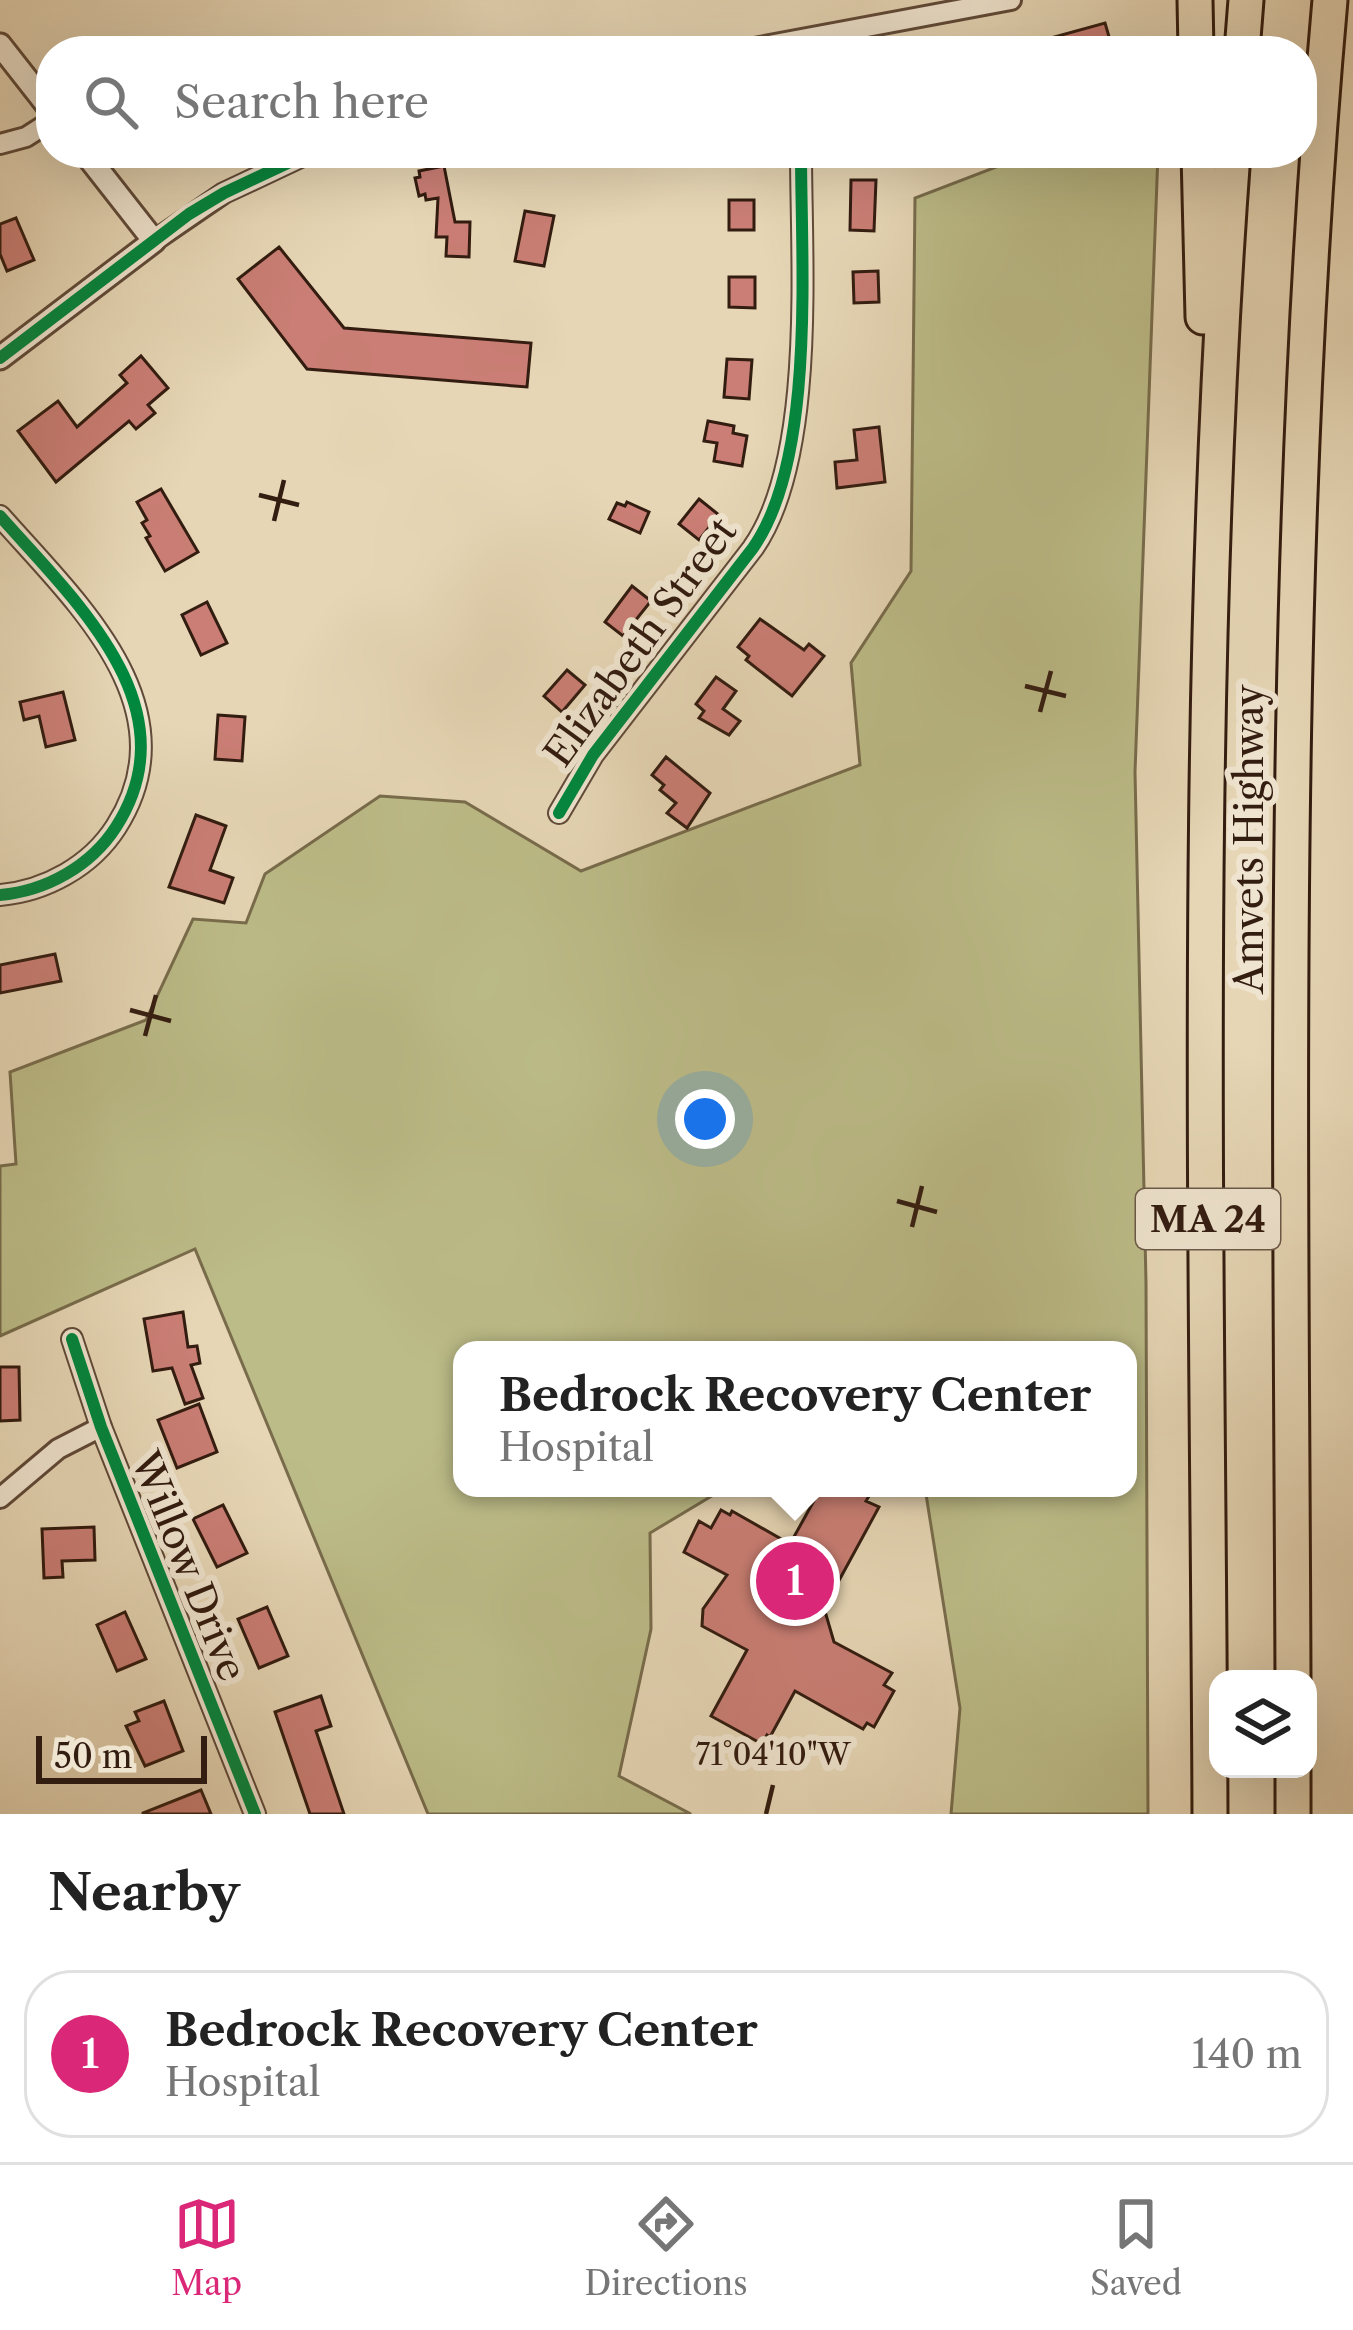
<!DOCTYPE html>
<html lang="en">
<head>
<meta charset="utf-8">
<style>
	body { margin:0; font-family:"Libre Caslon Text",serif; background:#f6f6f6; color:#222 }
	.controls { position:absolute; right:36px; bottom:36px; display:grid; overflow:hidden; border-radius:24px; box-shadow:0 12px 48px #0002 }
	.controls button { width:108px; height:108px; display:grid; place-items:center; padding:0; border:0; border-bottom:3px solid #e0e0e0; background:#fff; color:#222; font:60px sans-serif }
	.scale { position:absolute; left:36px; bottom:30px; width:171px; box-sizing:border-box; padding-left:12px; border:6px solid #331c10; border-top:0; font-size:33px; line-height:42px; white-space:nowrap; color:#331c10; -webkit-text-stroke:9px #efe4cf; paint-order:stroke }
	.you { position:absolute; left:705px; top:1119px; width:42px; height:42px; margin:-30px; border:9px solid #fff; border-radius:50%; background:#1a73e8; box-shadow:0 0 0 18px #1a73e833 }
	.badge { display:grid; place-items:center; width:78px; height:78px; border-radius:50%; background:#db2777; color:#fff; font-size:39px; font-weight:700 }
	.pin { position:absolute; translate:-50% -50%; border:6px solid #fff; box-shadow:0 3px 12px #0006 }
	.popup { position:absolute; left:453px; top:1341px; width:684px; height:156px; box-sizing:border-box; display:grid; place-content:center; border-radius:24px; background:#fff; filter:drop-shadow(0 3px 9px #0005); font-size:39px; white-space:nowrap; color:#767676 }
	.popup b { font-size:45px; color:#222 }
	.popup::after { content:''; position:absolute; left:50%; top:100%; margin-left:-24px; border:24px solid transparent; border-top-color:#fff }
	.list { margin:0; padding:0; list-style:none }
	h2 { display:flex; justify-content:space-between; align-items:center; height:156px; margin:0; padding:0 48px; font-size:51px }
	h2 small { font-size:39px; font-weight:400; color:#767676 }
	.list li { display:grid; grid-template-columns:78px 1fr auto; gap:36px; align-items:center; box-sizing:border-box; height:168px; margin:0 24px 24px; padding:0 24px; border:3px solid #e0e0e0; border-radius:48px }
	.list b { display:block; font-size:45px; white-space:nowrap }
	.list p { margin:0; font-size:39px; white-space:nowrap; color:#767676 }
	.list em { font-size:39px; font-style:normal; color:#767676 }
	.icon { flex:none; width:66px; height:66px; fill:none; stroke:currentColor; stroke-width:2; stroke-linecap:round; stroke-linejoin:round }
	.map { position:relative; flex:none; width:1353px; height:1814px; overflow:hidden }
	.search { position:absolute; background:#fff; box-shadow:0 12px 48px #0002; left:36px; right:36px; top:36px; height:132px; display:flex; align-items:center; gap:30px; box-sizing:border-box; padding:0 42px; border-radius:48px; color:#767676; font-size:45px }
	.sheet { height:348px; background:#fff }
	nav { display:flex; justify-content:space-around; align-items:center; box-sizing:border-box; height:168px; border-top:3px solid #e0e0e0; background:#fff; font-size:33px; color:#767676 }
	nav a { display:grid; justify-items:center; gap:6px }
	nav .on { color:#db2777 }
	.map>svg:first-child { display:block }
	.green { fill:#bcbc88; stroke:#786c4c; stroke-width:3 }
	.building { fill:#ca7e75; stroke:#331c10; stroke-width:3 }
	.lines { fill:none; stroke-linecap:round; stroke-linejoin:round }
	.minor-casing { stroke:#604a39; stroke-width:24 }
	.tertiary-casing { stroke:#604a39; stroke-width:27 }
	.motorway-casing { stroke:#331c10; stroke-width:39 }
	.minor { stroke:#efe4cf; stroke-width:18 }
	.tertiary { stroke:#efe4cf; stroke-width:21 }
	.motorway { stroke:#e6d6b5; stroke-width:33 }
	.cycleway-casing { stroke:#efe4cf; stroke-width:20 }
	.cycleway { stroke:#00873e; stroke-width:12 }
	.ticks { fill:none; stroke:#331c10; stroke-width:4.5 }
	.labels { text-anchor:middle; dominant-baseline:central; stroke-width:12; stroke-linejoin:round; paint-order:stroke }
	.shield { fill:#efe4cf; stroke:#6b5849; stroke-width:3 }
	.shield-label { font-size:36px; font-weight:bold; fill:#331c10 }
	.street-label { font-size:39px; fill:#331c10; stroke:#efe4cf }
	.ticks-label { font-size:30px; text-anchor:middle; fill:#331c10; stroke:#efe4cf; stroke-width:12; stroke-linejoin:round; paint-order:stroke }
</style>
</head>
<body>
<div class="map">
<svg width="1353" height="1814" viewBox="0 0 1353 1814">
	<rect width="100%" height="100%" fill="#e6d6b5"/>
	<filter id="stains"><feTurbulence type="fractalNoise" baseFrequency=".00167" numOctaves="4"/><feColorMatrix values="0 0 0 0 .2 0 0 0 0 .09 0 0 0 0 .02 0 0 0 .5 -.17"/></filter>
	<radialGradient id="worn" r=".72"><stop offset=".6" stop-color="#630" stop-opacity="0"/><stop offset="1" stop-color="#630" stop-opacity=".3"/></radialGradient>
	<polygon class="green" points="1033,153 1158,153 1135,772 1146,1283 1148,1814 951,1814 960,1708 925,1488 1128,1488 1128,1350 462,1350 462,1488 725,1488 650,1533 651,1629 619,1776 691,1814 428,1814 195,1249 0,1336 0,1166 16,1164 10,1072 146,1020 193,919 246,923 265,874 380,796 465,802 581,871 860,765 851,663 911,571 915,198"/>
	<g class="building">
		<polygon points="1105,23 1112,47 1098,51 1026,51 1025,45"/>
		<polygon points="444,166 455,222 470,222 469,257 446,256 447,237 436,237 438,198 426,200 425,194 419,196 415,178 420,177 419,171"/>
		<polygon points="851,180 876,180 874,231 850,230"/>
		<rect x="729" y="200" width="25" height="30"/>
		<polygon points="525,211 554,216 544,266 515,261"/>
		<polygon points="16,218 34,260 7,271 0,254 0,224"/>
		<polygon points="279,247 344,328 531,343 527,387 307,369 238,279"/>
		<polygon points="878,271 879,302 854,303 853,272"/>
		<polygon points="729,277 755,277 755,308 729,307"/>
		<polygon points="141,356 168,388 148,405 155,413 136,429 129,421 56,482 18,431 58,401 77,427 127,383 120,375"/>
		<polygon points="727,359 752,360 749,399 724,397"/>
		<polygon points="708,421 734,426 733,433 747,436 742,466 714,461 717,443 704,441"/>
		<polygon points="879,427 885,482 837,488 835,462 857,460 854,430"/>
		<polygon points="161,489 198,552 165,571 146,538 150,536 142,523 147,520 137,502"/>
		<polygon points="699,499 719,515 699,540 679,524"/>
		<polygon points="627,502 649,512 640,533 609,519 617,503 625,506"/>
		<polygon points="632,586 651,601 623,636 605,622"/>
		<polygon points="207,602 227,643 201,655 182,615"/>
		<polygon points="760,619 804,650 809,644 824,656 792,696 746,660 749,656 738,647"/>
		<polygon points="567,670 585,685 562,712 544,696"/>
		<polygon points="716,677 736,691 723,709 740,721 729,735 699,718 704,711 696,704"/>
		<polygon points="63,692 75,740 46,747 39,716 24,720 20,702"/>
		<polygon points="218,715 245,717 242,761 215,759"/>
		<polygon points="666,757 710,793 687,828 667,813 676,803 660,790 664,785 652,775"/>
		<polygon points="196,815 226,826 210,870 233,878 224,903 169,887"/>
		<polygon points="55,954 61,981 0,993 0,965"/>
		<polygon points="183,1312 188,1347 197,1346 200,1363 191,1365 203,1398 185,1404 172,1368 153,1371 144,1319"/>
		<polygon points="0,1367 19,1367 20,1420 0,1421"/>
		<polygon points="199,1404 217,1452 177,1468 158,1420"/>
		<polygon points="821,1488 874,1488 866,1501 879,1507 824,1608 834,1642 892,1673 884,1685 894,1691 874,1727 867,1723 863,1729 795,1691 770,1737 767,1735 762,1744 711,1716 747,1650 702,1626 703,1609 727,1575 684,1552 699,1521 711,1528 721,1510 730,1515 732,1511 790,1544"/>
		<polygon points="223,1505 247,1553 217,1567 193,1519"/>
		<polygon points="94,1527 95,1560 62,1561 63,1577 44,1578 42,1529"/>
		<polygon points="267,1607 288,1656 259,1668 238,1619"/>
		<polygon points="125,1612 146,1659 117,1671 97,1625"/>
		<polygon points="321,1696 331,1726 316,1731 344,1814 310,1814 275,1712"/>
		<polygon points="164,1701 183,1751 145,1766 126,1726 139,1721 135,1712"/>
		<polygon points="201,1790 211,1814 143,1814 143,1813"/>
	</g>
	<g class="lines">
		<defs>
			<g id="minor">
				<polyline points="738,51 1011,0"/>
				<polyline points="0,144 26,137 51,121"/>
				<polyline points="154,241 224,193 309,153"/>
				<path d="M 0,516 C 74,600 193,707 116,827 C 91,866 46,891 0,895"/>
				<path d="M 559,813 L 593,755 L 753,548 C 816,458 801,261 801,153"/>
				<polyline points="72,1339 101,1427 255,1814"/>
				<polyline points="0,1498 58,1449 101,1427"/>
			</g>
			<g id="tertiary">
				<polyline points="0,45 51,110"/>
				<polyline points="0,358 154,241 85,153"/>
			</g>
			<g id="motorway">
				<polyline points="1195,0 1196,51"/>
				<polyline points="1242,51 1246,0"/>
				<polyline points="1199,153 1203,317"/>
				<path d="M 1293,1679 C 1291,1119 1280,559 1330,0"/>
				<polyline points="1293,1769 1293,1814"/>
				<path d="M 1210,1814 C 1208,1261 1192,705 1233,153"/>
			</g>
		</defs>
		<use href="#minor" class="minor-casing"/>
		<use href="#tertiary" class="tertiary-casing"/>
		<use href="#motorway" class="motorway-casing"/>
		<use href="#minor" class="minor"/>
		<use href="#tertiary" class="tertiary"/>
		<use href="#motorway" class="motorway"/>
		<defs>
			<g id="cycleway">
				<polyline points="0,358 189,214 224,193 309,153"/>
				<path d="M 0,516 C 74,600 193,707 116,827 C 91,866 46,891 0,895"/>
				<path d="M 559,813 L 593,755 L 753,548 C 816,458 801,261 801,153"/>
				<polyline points="72,1339 101,1427 255,1814"/>
			</g>
		</defs>
		<use href="#cycleway" class="cycleway-casing"/>
		<use href="#cycleway" class="cycleway"/>
	</g>
	<path class="ticks" d="M 259,495 L 299,505M 274,521 L 284,480M 1025,686 L 1066,696M 1040,712 L 1051,671M 130,1010 L 171,1021M 145,1036 L 156,995M 897,1201 L 937,1212M 912,1227 L 922,1186M 766,1814 L 773,1785"/>
	<g class="labels">
		<rect class="shield" x="1136" y="1189" width="144" height="60" rx="9"/>
		<g class="shield-label">
			<text x="1208" y="1219">MA 24</text>
		</g>
		<g class="street-label">
			<text transform="translate(640 642) rotate(-54)">Elizabeth Street</text>
			<text transform="translate(1249 839) rotate(-90)">Amvets Highway</text>
			<text transform="translate(189 1566) rotate(68)">Willow Drive</text>
		</g>
	</g>
	<g class="ticks-label">
		<text x="773" y="1765">71°04'10"W</text>
	</g>
	<rect width="100%" height="100%" filter="url(#stains)"/>
	<rect width="100%" height="100%" fill="url(#worn)"/>
</svg>
<div class="controls">
<button><svg class="icon" aria-label="layers" viewBox="0 0 24 24"><path d="M12 4l9 5-9 5-9-5zM3 14l9 5 9-5"/></svg></button>
</div>
<div class="scale">50 m</div>
<div class="you"></div>
<div class="pin badge" style="left:795px;top:1581px">1</div>
<div class="popup"><b>Bedrock Recovery Center</b>Hospital</div>
<div class="search"><svg class="icon" aria-label="search" viewBox="0 0 24 24"><circle cx="10" cy="10" r="6"/><path d="M15 15l6 6"/></svg>Search here</div>
</div>
<section class="sheet">
<h2>Nearby<small></small></h2>
<ul class="list">
<li><span class="badge">1</span><div><b>Bedrock Recovery Center</b><p>Hospital</p></div><em>140 m</em></li>
</ul>
</section>
<nav>
<a class="on"><svg class="icon" aria-label="map" viewBox="0 0 24 24"><path d="M3 6l6-2 6 2 6-2v14l-6 2-6-2-6 2zM9 4v14M15 6v14"/></svg>Map</a>
<a><svg class="icon" aria-label="directions" viewBox="0 0 24 24"><path d="M12 3l9 9-9 9-9-9zM9 14v-3h6M13 9l2 2-2 2"/></svg>Directions</a>
<a><svg class="icon" aria-label="saved" viewBox="0 0 24 24"><path d="M7 4h10v16l-5-4-5 4z"/></svg>Saved</a>
</nav>
</body>
</html>
